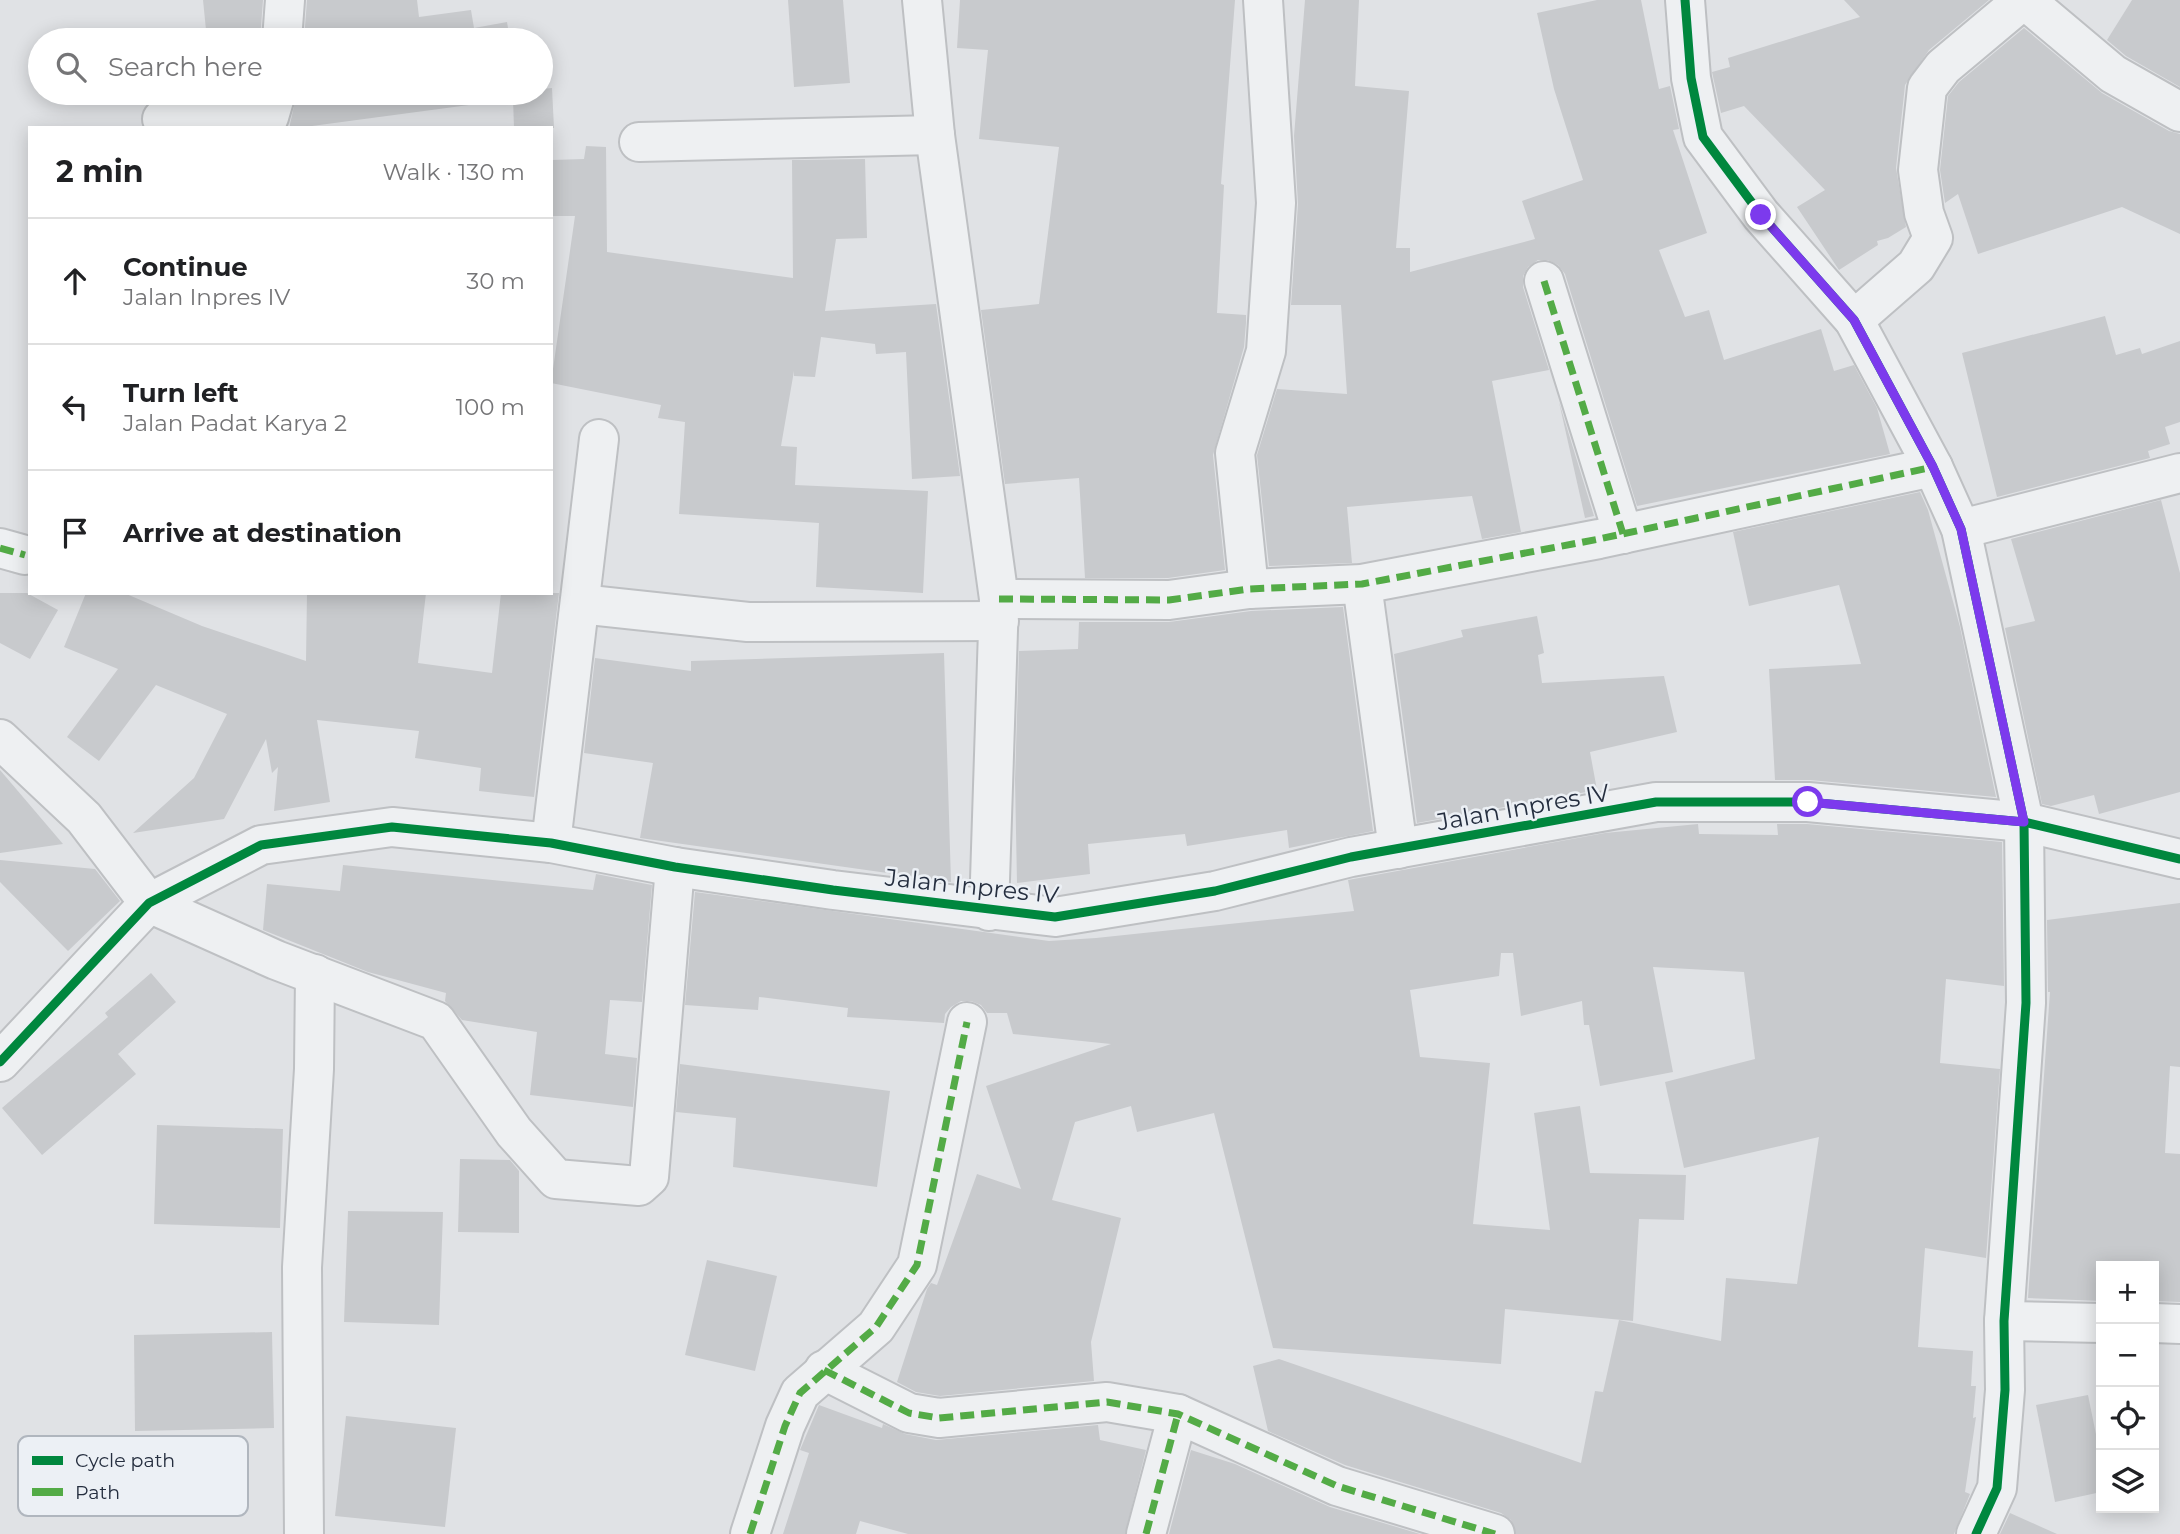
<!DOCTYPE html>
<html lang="en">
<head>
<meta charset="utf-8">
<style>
	body { margin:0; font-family:Montserrat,sans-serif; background:#f6f6f6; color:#202124 }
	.controls { position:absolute; right:21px; bottom:21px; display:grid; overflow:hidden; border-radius:0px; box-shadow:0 4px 18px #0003 }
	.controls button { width:63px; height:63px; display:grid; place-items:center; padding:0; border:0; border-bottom:2px solid #e0e0e0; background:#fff; color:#202124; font:35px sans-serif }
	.stop { position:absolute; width:21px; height:21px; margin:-16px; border:5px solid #7c3aed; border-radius:50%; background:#fff }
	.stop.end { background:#7c3aed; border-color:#fff; box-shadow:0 2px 7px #0008 }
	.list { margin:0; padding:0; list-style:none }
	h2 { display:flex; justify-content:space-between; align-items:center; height:91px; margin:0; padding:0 28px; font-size:30px }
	h2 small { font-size:23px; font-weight:400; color:#757577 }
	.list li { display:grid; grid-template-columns:46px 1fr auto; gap:21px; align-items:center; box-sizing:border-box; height:126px; padding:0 28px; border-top:2px solid #e0e0e0 }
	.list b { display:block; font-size:26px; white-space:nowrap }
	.list p { margin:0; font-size:23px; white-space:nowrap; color:#757577 }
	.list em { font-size:23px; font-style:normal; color:#757577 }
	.icon { flex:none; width:38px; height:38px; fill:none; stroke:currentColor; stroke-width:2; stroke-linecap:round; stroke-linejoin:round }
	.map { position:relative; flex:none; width:2180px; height:1534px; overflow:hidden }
	.search { position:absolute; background:#fff; box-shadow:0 4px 18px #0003; left:28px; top:28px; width:525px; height:77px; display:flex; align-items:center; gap:18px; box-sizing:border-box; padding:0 24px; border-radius:38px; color:#757577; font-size:26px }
	.panel { position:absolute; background:#fff; box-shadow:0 4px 18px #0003; left:28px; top:126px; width:525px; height:469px; border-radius:0px }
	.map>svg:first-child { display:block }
	.building { fill:#c8cacd }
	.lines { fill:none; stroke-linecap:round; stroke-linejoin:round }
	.minor-casing { stroke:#bec0c3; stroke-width:42 }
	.minor { stroke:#eef0f2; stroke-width:38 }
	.quiet { stroke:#53ab46; stroke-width:7; stroke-dasharray:14 7; stroke-linecap:butt }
	.cycleway-casing { stroke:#ecf0f5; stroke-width:13 }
	.cycleway { stroke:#00873e; stroke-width:9 }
	.route { stroke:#7c3aed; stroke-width:9 }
	.labels { text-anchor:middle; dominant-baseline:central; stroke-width:5; stroke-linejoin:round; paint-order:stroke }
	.street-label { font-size:24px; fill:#252e3f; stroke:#ecf0f5 }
	.key { fill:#ecf0f5; stroke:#b0b6be; stroke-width:2 }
	.key-label { font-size:19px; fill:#252e3f }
</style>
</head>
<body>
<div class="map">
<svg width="2180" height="1534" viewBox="0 0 2180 1534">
	<rect width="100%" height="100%" fill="#e0e2e5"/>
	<g class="building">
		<polygon points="203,0 263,0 260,40 207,40"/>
		<polygon points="307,0 417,0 419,17 471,10 474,28 507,22 510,40 304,40"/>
		<polygon points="788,0 843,0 850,83 794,87"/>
		<polygon points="960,0 1235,0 1221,184 1224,185 1217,313 1246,315 1246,323 1244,347 1213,455 1225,570 1168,578 1085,578 1079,478 1005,484 981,310 1039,304 1059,147 979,139 988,50 957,48"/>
		<polygon points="1305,0 1359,0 1355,86 1409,91 1396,248 1410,248 1410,272 1535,239 1522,201 1583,180 1554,89 1537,13 1597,0 1641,0 1659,89 1670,86 1679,129 1673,130 1707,233 1659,250 1685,317 1709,310 1724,360 1821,329 1834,371 1854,365 1877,408 1890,454 1637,506 1565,274 1558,265 1548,260 1538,260 1528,267 1523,276 1523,287 1549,370 1492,381 1521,532 1482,539 1472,496 1347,507 1352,563 1269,566 1257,455 1277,389 1347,394 1341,305 1291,305 1298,204 1294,136"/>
		<polygon points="1844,0 1989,0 1929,50 1905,85 1896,168 1906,227 1888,238 1877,241 1878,245 1839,270 1797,207 1825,190 1744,106 1721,113 1712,72 1730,67 1728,58 1860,17"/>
		<polygon points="2132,0 2180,0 2180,87 2126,56 2107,40"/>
		<polygon points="2024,28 2102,93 2169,131 2180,134 2180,234 2122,207 1978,254 1958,194 1945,203 1940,170 1948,96 1959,82"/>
		<polygon points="552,88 554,128 514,128 513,99 297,128 290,128 290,124 297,93 541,93 541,89"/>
		<polygon points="586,146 606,147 607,252 793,278 792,160 865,159 867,238 836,239 825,311 936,304 960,476 912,479 906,352 876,354 875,344 821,337 815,377 794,376 794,371 781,446 797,447 795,485 928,491 923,593 816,587 819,523 679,514 685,422 658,418 661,405 551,383 575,216 551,216 551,160 584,159"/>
		<polygon points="2105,316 2116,355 2140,348 2142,354 2180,341 2180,422 2165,427 2170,444 2148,451 2150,458 1997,497 1962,353"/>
		<polygon points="1559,402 1594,516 1585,518"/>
		<polygon points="1920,492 1928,510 1960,627 1996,797 1810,780 1775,780 1769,669 1861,664 1839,585 1749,606 1733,532"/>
		<polygon points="2161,500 2180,573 2180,792 2099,814 2094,795 2051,806 2042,804 2005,628 2035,621 2011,539"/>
		<polygon points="0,593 27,593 58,610 30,659 0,643"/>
		<polygon points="86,593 124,593 202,626 306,661 307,593 426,593 418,663 492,673 501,593 559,593 534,797 479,791 481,768 415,758 419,731 317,720 330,802 274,811 278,767 272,773 266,739 224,819 133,833 194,778 227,714 156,685 99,761 67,737 118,669 64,647"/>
		<polygon points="1343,607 1373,831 1289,848 1287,830 1187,846 1185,834 1088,844 1090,874 1017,883 1015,780 1019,651 1078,649 1079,622 1169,622 1251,611"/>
		<polygon points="1537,616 1544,653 1538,655 1542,683 1664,676 1677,732 1590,752 1597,790 1417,823 1394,654 1463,637 1461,630"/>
		<polygon points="944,653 951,882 640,838 653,763 584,753 595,658 691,671 691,661"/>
		<polygon points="0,770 63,844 0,853"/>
		<polygon points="1698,824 1699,834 1778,835 1777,824 1807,824 2002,842 2004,986 1946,979 1940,1063 2000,1069 1986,1258 1925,1248 1918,1347 1973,1351 1971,1386 1976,1386 1973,1418 1976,1417 1965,1492 1970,1494 1954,1534 1516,1534 1511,1520 1501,1513 1345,1465 1268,1431 1253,1366 1279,1359 1581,1463 1595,1391 1603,1392 1619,1320 1721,1341 1726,1278 1797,1284 1819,1137 1684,1168 1665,1082 1755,1059 1744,972 1653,967 1673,1072 1600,1086 1589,1025 1584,1025 1582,1001 1521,1016 1513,953 1501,953 1499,976 1410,990 1420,1057 1490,1063 1473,1224 1550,1230 1534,1113 1580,1106 1590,1173 1686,1175 1684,1220 1639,1219 1633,1321 1505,1309 1501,1364 1273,1348 1214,1113 1137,1132 1131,1106 1075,1122 1052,1200 1121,1218 1091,1342 1094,1381 940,1396 916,1392 897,1382 927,1289 931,1283 937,1285 977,1174 1021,1189 986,1086 1111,1044 1013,1034 1007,1013 987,1013 981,1005 971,1001 961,1001 951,1007 945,1014 944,1023 847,1017 848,1008 759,997 758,1010 685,1005 695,892 1049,941 1096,938 1354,911 1348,880 1605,833"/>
		<polygon points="0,860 95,869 120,901 68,951 0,882"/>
		<polygon points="343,865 593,890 596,874 652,885 642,1002 610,1000 605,1054 637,1058 633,1107 530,1095 537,1032 462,1020 445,1001 446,993 368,972 263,930 267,884 340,891"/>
		<polygon points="2180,903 2180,1067 2170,1066 2165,1153 2180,1154 2180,1302 2154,1301 2154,1266 2101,1266 2101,1301 2028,1298 2050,992 2048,992 2047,920"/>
		<polygon points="151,973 176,1002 118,1054 136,1074 42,1155 2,1108 108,1017 105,1013"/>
		<polygon points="680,1064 890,1091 877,1187 733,1167 736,1118 676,1112"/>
		<polygon points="157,1125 283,1129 280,1228 154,1224"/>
		<polygon points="460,1159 510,1160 519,1171 519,1233 458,1232"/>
		<polygon points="348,1211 443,1212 439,1325 344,1322"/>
		<polygon points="707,1260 777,1276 755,1371 685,1355"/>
		<polygon points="272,1332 274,1428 135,1431 134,1335"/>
		<polygon points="2088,1395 2101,1459 2101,1492 2055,1502 2036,1405"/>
		<polygon points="819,1405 882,1428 883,1424 905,1434 936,1440 1098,1425 1100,1440 1146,1450 1125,1534 908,1534 860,1521 856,1534 783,1534 809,1453 800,1450"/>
		<polygon points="346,1416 456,1428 445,1527 335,1516"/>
		<polygon points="1191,1450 1235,1464 1330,1507 1420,1534 1169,1534"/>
		<polygon points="2010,1513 2057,1534 2000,1534"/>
	</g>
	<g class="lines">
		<defs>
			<g id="minor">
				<polyline points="922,0 935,135 999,599 989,911"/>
				<polyline points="1685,0 1691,78 1703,137 1761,215 1854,320 1933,467 1961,529 2024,822 2026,1003 2004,1321 2005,1390 1997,1488 1976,1534"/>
				<polyline points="2025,0 2113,74 2180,112"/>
				<polyline points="282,40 285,0"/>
				<polyline points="162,119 258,120 269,117 276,93"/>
				<polyline points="639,142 935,135"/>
				<polyline points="1544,281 1623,534"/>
				<polyline points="1854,320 1916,266 1933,238 1924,213 1918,170 1927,88 1943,67 2023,0"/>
				<polyline points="1961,529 2180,473"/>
				<polyline points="0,548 25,555"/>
				<polyline points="1362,584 1398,849"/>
				<polyline points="1249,589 1235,453 1266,351 1276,203 1263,0"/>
				<polyline points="999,599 1169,600 1249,589 1362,584 1599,539 1933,467"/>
				<polyline points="580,604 748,622 999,621"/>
				<polyline points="0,739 84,818 149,903 276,960 436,1021 514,1132 556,1179 639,1186 649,1177 675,867"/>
				<polyline points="551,843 599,439"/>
				<polyline points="0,1062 149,903 261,845 392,827 551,843 675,867 833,890 1055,917 1215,891 1351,857 1656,802 1808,802 2024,822 2180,859"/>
				<polyline points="2004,1321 2101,1323"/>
				<polyline points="2154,1323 2180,1324"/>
				<polyline points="824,1370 909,1413 939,1418 1107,1402 1178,1414 1337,1486 1495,1534"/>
				<polyline points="304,1534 302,1267 314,1069 315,974"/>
				<polyline points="750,1534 785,1426 800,1393 876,1327 917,1265 967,1022"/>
				<polyline points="1146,1534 1178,1414"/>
			</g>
		</defs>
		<use href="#minor" class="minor-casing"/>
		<use href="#minor" class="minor"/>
		<g class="quiet">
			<polyline points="1544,281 1623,534"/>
			<polyline points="0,548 25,555"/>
			<polyline points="999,599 1169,600 1249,589 1362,584 1599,539 1933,467"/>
			<polyline points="824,1370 909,1413 939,1418 1107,1402 1178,1414 1337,1486 1495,1534"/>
			<polyline points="750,1534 785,1426 800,1393 876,1327 917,1265 967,1022"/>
			<polyline points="1146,1534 1178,1414"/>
		</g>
		<defs>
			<g id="cycleway">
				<polyline points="1685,0 1691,78 1703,137 1761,215 1854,320 1933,467 1961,529 2024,822 2026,1003 2004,1321 2005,1390 1997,1488 1976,1534"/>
				<polyline points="0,1062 149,903 261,845 392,827 551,843 675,867 833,890 1055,917 1215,891 1351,857 1656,802 1808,802 2024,822 2180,859"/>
			</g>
		</defs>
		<use href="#cycleway" class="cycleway-casing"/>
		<use href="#cycleway" class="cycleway"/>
	</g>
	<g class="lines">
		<polyline class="route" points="1761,215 1854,320 1933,467 1961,529 2024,822 1808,802"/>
	</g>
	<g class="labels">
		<g class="street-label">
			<text transform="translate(1523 807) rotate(-10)">Jalan Inpres IV</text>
			<text transform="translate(972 886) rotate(6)">Jalan Inpres IV</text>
		</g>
	</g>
	<rect x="18" y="1436" width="230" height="80" rx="10" class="key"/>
	<rect x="32" y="1456" width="31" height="9" fill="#00873e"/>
	<rect x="32" y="1488" width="31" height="8" fill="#53ab46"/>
	<g class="key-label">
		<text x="75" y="1467">Cycle path</text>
		<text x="75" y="1499">Path</text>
	</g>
</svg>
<div class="controls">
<button>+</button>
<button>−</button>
<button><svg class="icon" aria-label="locate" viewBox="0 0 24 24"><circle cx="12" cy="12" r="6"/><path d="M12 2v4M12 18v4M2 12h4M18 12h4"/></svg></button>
<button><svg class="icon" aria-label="layers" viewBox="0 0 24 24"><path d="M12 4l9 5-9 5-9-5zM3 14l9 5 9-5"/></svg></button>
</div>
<div class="stop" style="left:1808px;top:802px"></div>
<div class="stop end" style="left:1761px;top:215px"></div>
<div class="search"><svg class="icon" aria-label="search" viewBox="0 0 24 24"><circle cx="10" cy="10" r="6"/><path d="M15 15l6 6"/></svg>Search here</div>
<section class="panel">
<h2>2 min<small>Walk · 130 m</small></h2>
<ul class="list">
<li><svg class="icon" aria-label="ahead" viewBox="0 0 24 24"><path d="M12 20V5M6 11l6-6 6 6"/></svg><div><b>Continue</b><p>Jalan Inpres IV</p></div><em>30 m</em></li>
<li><svg class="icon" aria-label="left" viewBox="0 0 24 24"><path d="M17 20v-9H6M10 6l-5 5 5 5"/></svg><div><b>Turn left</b><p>Jalan Padat Karya 2</p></div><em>100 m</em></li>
<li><svg class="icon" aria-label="arrive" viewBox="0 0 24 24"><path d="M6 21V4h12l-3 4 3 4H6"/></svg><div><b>Arrive at destination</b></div></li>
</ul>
</section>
</div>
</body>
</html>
